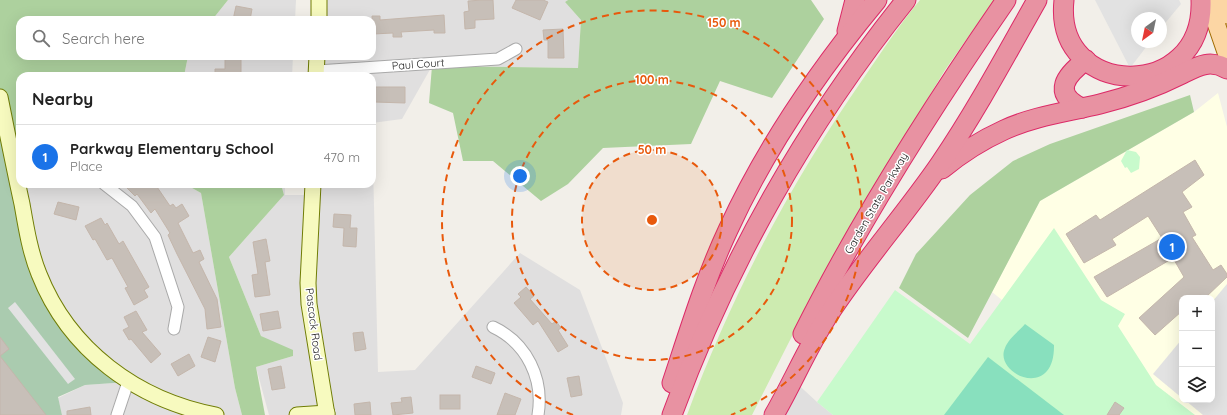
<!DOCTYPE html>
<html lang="en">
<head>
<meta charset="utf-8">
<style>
	body { margin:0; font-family:Quicksand,sans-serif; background:#f6f6f6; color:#222 }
	.controls { position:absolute; right:12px; bottom:12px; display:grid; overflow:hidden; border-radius:8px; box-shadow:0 4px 16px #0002 }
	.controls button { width:36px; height:36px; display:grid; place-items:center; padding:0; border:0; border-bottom:1px solid #e0e0e0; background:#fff; color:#222; font:20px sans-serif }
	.compass { position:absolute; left:1131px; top:12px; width:36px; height:36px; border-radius:50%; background:#fff; box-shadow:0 4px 16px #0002; rotate:213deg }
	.you { position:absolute; left:520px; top:176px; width:14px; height:14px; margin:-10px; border:3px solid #fff; border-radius:50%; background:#1a73e8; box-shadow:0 0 0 6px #1a73e833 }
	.badge { display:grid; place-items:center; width:26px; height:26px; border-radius:50%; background:#1a73e8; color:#fff; font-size:13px; font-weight:700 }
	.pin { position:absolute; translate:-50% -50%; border:2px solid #fff; box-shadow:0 1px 4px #0006 }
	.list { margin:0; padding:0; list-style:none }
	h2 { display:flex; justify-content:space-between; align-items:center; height:52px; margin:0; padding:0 16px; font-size:17px }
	h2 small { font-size:13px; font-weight:400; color:#767676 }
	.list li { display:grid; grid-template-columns:26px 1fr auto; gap:12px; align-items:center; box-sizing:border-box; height:64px; padding:0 16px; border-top:1px solid #e0e0e0 }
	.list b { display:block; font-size:15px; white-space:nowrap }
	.list p { margin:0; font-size:13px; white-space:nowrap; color:#767676 }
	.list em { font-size:13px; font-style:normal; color:#767676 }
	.icon { flex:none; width:22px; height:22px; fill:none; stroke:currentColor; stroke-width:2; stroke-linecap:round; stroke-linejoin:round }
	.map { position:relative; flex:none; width:1227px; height:415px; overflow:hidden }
	.search { position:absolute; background:#fff; box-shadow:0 4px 16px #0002; left:16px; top:16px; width:360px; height:44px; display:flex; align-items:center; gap:10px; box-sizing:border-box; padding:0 14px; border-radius:12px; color:#767676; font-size:15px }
	.panel { position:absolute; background:#fff; box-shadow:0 4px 16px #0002; left:16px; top:72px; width:360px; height:116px; border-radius:12px }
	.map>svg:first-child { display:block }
	.residential { fill:#e0dfdf }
	.education { fill:#ffffe5; fill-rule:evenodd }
	.grass { fill:#cdebb0 }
	.forest { fill:#add19e }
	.cemetery { fill:#aacbaf }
	.park { fill:#c8facc }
	.pitch { fill:#88e0be }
	.parking { fill:#e2e2e2 }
	.building { fill:#c7bfb8; stroke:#c4b6ab }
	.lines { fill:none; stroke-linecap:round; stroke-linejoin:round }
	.street-casing { stroke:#a9a9a9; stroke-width:13 }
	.secondary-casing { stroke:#707d05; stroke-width:17 }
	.primary-casing { stroke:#a06b00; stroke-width:19 }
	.highway-casing { stroke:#dc2a67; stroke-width:21 }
	.street { stroke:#fff; stroke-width:11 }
	.secondary { stroke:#f7fabf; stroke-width:15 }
	.primary { stroke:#fcd6a4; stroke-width:17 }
	.highway { stroke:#e892a2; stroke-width:19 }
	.ring { fill:none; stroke:#e8590c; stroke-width:2; stroke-dasharray:7 5 }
	.labels { text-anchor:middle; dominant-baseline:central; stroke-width:3; stroke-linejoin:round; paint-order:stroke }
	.street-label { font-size:11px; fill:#222; stroke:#fff }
	.centre { fill:#e8590c; stroke:#fff; stroke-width:2 }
	.ring-label { font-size:12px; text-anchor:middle; font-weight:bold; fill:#e8590c; stroke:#fff; stroke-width:3; stroke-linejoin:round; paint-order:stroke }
</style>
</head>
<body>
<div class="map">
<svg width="1227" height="415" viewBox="0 0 1227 415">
	<rect width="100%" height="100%" fill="#f2efe9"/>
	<g class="residential">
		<polygon points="228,0 296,0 295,20 212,20"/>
		<polygon points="319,0 568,0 565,2 581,20 578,68 432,66 402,119 372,123 378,372 415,370 520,253 580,290 623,403 621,415 269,415 256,367 293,356 261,336 229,257 284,195 281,184 285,184 285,195 313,195 313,184 372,184 372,76 316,76 317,56 372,56 372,20 318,20"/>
		<polygon points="188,56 293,56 292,76 184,76"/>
		<polygon points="8,136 20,136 20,184 185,184 201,193 235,388 242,415 62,415 58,398 85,385 128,382 92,353 76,336 49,296 31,251"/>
		<polygon points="792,379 817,402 833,415 774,415"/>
	</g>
	<path class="education" d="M 1218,93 L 1227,127 L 1227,415 L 1146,415 L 992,292 L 1040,201 L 1194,112 ZM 1182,298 L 1212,298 L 1212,400 L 1182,400 Z"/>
	<path class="grass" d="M 920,0 L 994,0 L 945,70 L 871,192 L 823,275 L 752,415 L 687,415 C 732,294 791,182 865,76 C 883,50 900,24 920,0 Z"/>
	<g class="forest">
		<polygon points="0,0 228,0 212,20 20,20 20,56 188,56 184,76 20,76 20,136 8,136 0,97"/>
		<polygon points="568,0 811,0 824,19 772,98 720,81 691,144 603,148 568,184 541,201 493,161 463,161 453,113 429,103 432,66 578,68 581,20 565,2"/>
		<polygon points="1190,95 1194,112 1040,201 968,338 899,288 916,254 970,195 1013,161 1050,144"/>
		<polygon points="185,184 281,184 284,195 229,257 261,336 293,350 293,356 256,367 265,415 242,415 235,388 201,193"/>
	</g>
	<polygon class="cemetery" points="0,97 49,296 128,382 85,385 58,397 62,415 0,415"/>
	<g class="park">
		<polygon points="1127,150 1136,152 1140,157 1139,169 1131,173 1127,167 1125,168 1121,161"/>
		<polygon points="1054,228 1101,300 1125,314 1118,326 1156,385 1195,415 833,415 817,402 895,290 970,344"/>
	</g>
	<g class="pitch">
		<path d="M 1025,324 L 1054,345 C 1055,402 993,374 1005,348 C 1008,339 1019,331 1025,324 Z"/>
		<polygon points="988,357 1064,415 944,415"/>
	</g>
	<g class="parking">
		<polygon points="1095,0 1179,0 1181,4 1161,28 1161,18 1137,18 1137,42 1150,42 1130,68"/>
		<polygon points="1227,284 1227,415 1203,415 1185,400 1212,400 1212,302"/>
		<polygon points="15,302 75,379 68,384 8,308"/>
		<polygon points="1182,339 1182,398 1153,374"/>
	</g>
	<g class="building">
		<polygon points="483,0 493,0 494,19 475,20 475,28 465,29 464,12 469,11 468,1"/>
		<polygon points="516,0 543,0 548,2 540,20 512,8"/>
		<polygon points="236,6 252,9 250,20 233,20"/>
		<polygon points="444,15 445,33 434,33 434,30 401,32 402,37 393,37 393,33 373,34 372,16 380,16 380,20"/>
		<polygon points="563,29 564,58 548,58 548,40 544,40 543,30"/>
		<polygon points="225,56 241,56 241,75 215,76 215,69 225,69"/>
		<polygon points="375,87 405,87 405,103 375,102"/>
		<polygon points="1195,160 1204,175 1182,192 1192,207 1183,212 1196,235 1192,237 1213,270 1221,265 1227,274 1227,277 1205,298 1200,295 1196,298 1182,298 1182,311 1155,335 1139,318 1184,277 1173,258 1107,297 1094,277 1162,238 1148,216 1112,239 1116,245 1084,263 1066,234 1096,215 1100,220"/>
		<polygon points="131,184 155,184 170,206 173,204 176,208 182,204 189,216 178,223 193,253 200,250 204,259 199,262 217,299 221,327 207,329 205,309 177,254 168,235 170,233 155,209 151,213 137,194 135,196 127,188"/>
		<polygon points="58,202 79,207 76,220 54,214"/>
		<polygon points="334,214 351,215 350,228 357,228 356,247 343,246 344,228 333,227"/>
		<polygon points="101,218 105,225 107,223 119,244 123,241 149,287 144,290 148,297 134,305 125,288 128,287 112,258 107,260 95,239 93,240 85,226"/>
		<polygon points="266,239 270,261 265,262 270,295 255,297 252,275 258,274 253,242"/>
		<polygon points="526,287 534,296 530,299 552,324 556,321 561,328 558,330 568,346 558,352 538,321 533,325 514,303 521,297 518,294"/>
		<polygon points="136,311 147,330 142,332 161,354 151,363 131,339 129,340 123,330 129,327 124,317"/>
		<polygon points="278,311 281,328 263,331 260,314"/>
		<polygon points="363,332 366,349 355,351 353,333"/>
		<polygon points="0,337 9,349 0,356"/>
		<polygon points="208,337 221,341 215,362 201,357"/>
		<polygon points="189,354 195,366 178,376 171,364"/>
		<polygon points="0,356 46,415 0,415"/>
		<polygon points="281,366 285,388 272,390 268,369"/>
		<polygon points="476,366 495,373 491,384 472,377"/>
		<polygon points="579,376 582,395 571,397 567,378"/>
		<polygon points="505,393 521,399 515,415 497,415"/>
		<rect x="440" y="395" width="20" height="14"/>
		<polygon points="411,397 413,413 393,415 391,403 402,402 401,398"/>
		<polygon points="370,402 371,415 355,415 354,404"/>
		<polygon points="1115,402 1124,408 1119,415 1107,415"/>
		<polygon points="90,407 91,415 67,415 67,411"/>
	</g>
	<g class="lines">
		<defs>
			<g id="street">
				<polyline points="317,71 498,59 516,49"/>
				<polyline points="104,184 132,206 155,237 178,307 174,329"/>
				<path d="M 493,327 C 527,343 544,379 538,415"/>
				<polyline points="117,415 128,382"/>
			</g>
			<g id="secondary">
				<polyline points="319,20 319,0"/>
				<polyline points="316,76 317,56"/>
				<path d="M 0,97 C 7,132 14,168 22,204 C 26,227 30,252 39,274 C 69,350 137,400 216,415"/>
				<polyline points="313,184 308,283 309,304 327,415"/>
				<polyline points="297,415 327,413"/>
			</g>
			<g id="primary">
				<polyline points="1208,0 1227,55"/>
				<polyline points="1221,0 1227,15"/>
			</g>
			<g id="highway">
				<path d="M 1064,0 C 1053,100 1205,103 1201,0"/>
				<polyline points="847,31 855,0"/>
				<path d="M 1082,108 C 1051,93 1066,75 1086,60"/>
				<path d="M 942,169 C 960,154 982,140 1004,130 C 1034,116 1067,112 1100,104 C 1128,97 1156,87 1182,74 C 1198,66 1210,59 1227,69"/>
				<path d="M 803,334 C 861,218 932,107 1006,0"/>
				<path d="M 672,383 C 689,332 705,279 728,230 C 766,147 819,70 877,0"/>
				<path d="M 672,415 C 726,266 807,123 906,0"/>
				<path d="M 774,415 C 793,382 808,346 829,314 C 863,262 905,215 940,164 C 976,111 1006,55 1037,0"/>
			</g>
		</defs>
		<use href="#street" class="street-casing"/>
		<use href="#secondary" class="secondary-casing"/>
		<use href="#primary" class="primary-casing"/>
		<use href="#highway" class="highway-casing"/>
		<use href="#street" class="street"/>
		<use href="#secondary" class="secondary"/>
		<use href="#primary" class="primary"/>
		<use href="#highway" class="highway"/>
	</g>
	<circle cx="652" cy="220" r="70" fill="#e8590c" fill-opacity=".12"/>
	<g class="ring">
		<circle cx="652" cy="220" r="70"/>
		<circle cx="652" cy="220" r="140"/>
		<path d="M573 415A210 210 0 1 1 731 415"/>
	</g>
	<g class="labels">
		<g class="street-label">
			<text transform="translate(418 64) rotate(-4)">Paul Court</text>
			<text transform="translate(876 203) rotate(-60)">Garden State Parkway</text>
			<text transform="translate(314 324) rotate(83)">Pascack Road</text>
		</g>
	</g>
	<circle cx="652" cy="220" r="6" class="centre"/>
	<g class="ring-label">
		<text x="724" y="27">150 m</text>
		<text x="652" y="84">100 m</text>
		<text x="652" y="154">50 m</text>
	</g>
</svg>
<div class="controls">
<button>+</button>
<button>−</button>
<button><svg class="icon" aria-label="layers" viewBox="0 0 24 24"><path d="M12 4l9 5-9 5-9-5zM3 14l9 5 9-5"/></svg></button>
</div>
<svg class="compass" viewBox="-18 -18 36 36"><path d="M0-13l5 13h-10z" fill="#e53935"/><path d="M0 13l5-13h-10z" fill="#767676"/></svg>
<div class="you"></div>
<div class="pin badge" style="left:1172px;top:247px">1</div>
<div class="search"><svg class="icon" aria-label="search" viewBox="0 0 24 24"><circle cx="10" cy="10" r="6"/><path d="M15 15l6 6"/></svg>Search here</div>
<section class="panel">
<h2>Nearby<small></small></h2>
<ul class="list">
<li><span class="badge">1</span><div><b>Parkway Elementary School</b><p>Place</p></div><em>470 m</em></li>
</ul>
</section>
</div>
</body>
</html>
